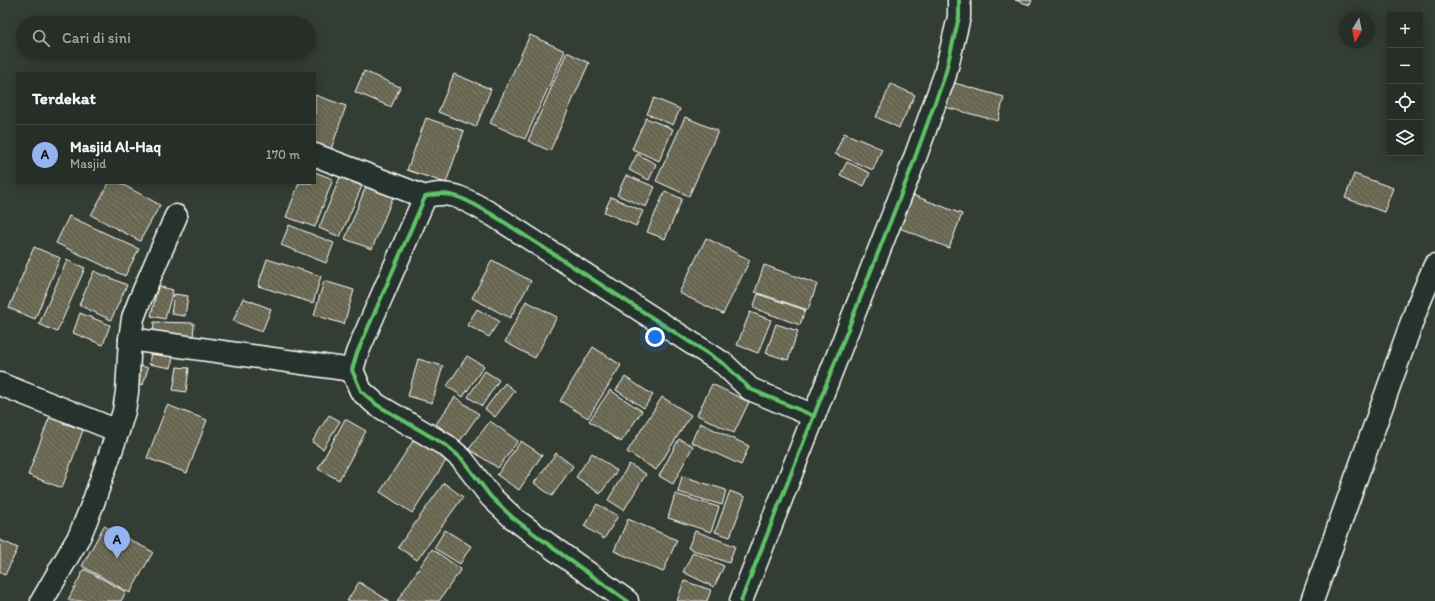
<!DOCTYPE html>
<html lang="id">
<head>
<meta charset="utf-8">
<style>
	body { margin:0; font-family:Itim,sans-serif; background:#323a33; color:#f1f3f6 }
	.controls { position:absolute; right:12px; top:12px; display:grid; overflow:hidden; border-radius:0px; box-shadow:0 2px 10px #0003 }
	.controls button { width:36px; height:36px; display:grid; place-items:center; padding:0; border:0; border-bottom:1px solid #424a44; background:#262e27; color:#f1f3f6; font:20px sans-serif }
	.compass { position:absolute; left:1339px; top:12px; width:36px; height:36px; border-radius:50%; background:#262e27; box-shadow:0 2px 10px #0003; rotate:190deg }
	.you { position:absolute; left:655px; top:337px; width:14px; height:14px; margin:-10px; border:3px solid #fff; border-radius:50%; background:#1a73e8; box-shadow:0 0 0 6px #1a73e833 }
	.badge { display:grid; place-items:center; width:26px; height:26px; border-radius:50%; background:#95b2f1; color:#111; font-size:13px; font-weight:700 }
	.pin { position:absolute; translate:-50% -33px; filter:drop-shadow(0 1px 2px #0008) }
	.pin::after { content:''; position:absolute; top:21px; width:14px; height:12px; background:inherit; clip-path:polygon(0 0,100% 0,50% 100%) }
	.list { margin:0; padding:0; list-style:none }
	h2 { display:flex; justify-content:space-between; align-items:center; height:52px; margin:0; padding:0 16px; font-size:17px }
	h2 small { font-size:13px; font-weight:400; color:#a4a8a7 }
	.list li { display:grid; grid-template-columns:26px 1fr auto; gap:12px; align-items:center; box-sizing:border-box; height:60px; padding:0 16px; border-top:1px solid #424a44 }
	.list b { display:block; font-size:15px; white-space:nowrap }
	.list p { margin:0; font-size:13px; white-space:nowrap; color:#a4a8a7 }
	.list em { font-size:13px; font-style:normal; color:#a4a8a7 }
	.icon { flex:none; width:22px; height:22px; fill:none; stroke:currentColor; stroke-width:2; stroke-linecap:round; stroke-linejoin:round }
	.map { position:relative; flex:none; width:1435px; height:601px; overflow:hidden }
	.search { position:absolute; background:#262e27; box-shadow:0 2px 10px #0003; left:16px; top:16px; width:300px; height:44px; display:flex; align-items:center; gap:10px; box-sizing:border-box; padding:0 14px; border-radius:22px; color:#a4a8a7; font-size:15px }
	.panel { position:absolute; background:#262e27; box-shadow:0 2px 10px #0003; left:16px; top:72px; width:300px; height:112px; border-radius:0px }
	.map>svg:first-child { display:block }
	.building { fill:url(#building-back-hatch); stroke:#fff }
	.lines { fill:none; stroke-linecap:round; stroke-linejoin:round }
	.street-casing { stroke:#fff; stroke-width:25 }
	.street { stroke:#26332d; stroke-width:22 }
	.cycleway-casing { stroke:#26332d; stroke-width:6 }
	.cycleway { stroke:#61c268; stroke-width:4 }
</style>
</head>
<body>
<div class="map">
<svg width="1435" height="601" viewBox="0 0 1435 601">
	<defs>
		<pattern id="building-back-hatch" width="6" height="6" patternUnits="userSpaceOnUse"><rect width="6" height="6" fill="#676651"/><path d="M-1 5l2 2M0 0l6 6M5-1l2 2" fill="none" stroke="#7e7d6b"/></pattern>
	</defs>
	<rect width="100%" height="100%" fill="#333d34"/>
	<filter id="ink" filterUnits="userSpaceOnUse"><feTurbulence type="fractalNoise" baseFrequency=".025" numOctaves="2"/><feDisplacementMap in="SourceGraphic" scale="8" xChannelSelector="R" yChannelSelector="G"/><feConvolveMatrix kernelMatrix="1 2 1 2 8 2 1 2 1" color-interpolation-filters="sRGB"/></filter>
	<g filter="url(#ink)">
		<g class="building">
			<polygon points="1015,0 1032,0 1030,5"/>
			<polygon points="530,35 565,51 525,139 490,123"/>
			<polygon points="567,52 589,63 550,151 528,141"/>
			<polygon points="364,71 400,87 391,107 355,92"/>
			<polygon points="454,74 491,89 476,127 438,112"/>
			<polygon points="951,82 1004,97 998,121 945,107"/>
			<polygon points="891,84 915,95 899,128 876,117"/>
			<polygon points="315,95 346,106 329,155 315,151"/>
			<polygon points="654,98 680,109 673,125 647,114"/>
			<polygon points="685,117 718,131 689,196 656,181"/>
			<polygon points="426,118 464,131 446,183 407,170"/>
			<polygon points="646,118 673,129 659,161 632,149"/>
			<polygon points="844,133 882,149 873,170 835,154"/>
			<polygon points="637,154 656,164 649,180 629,170"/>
			<polygon points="847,162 870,173 864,186 840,175"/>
			<polygon points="315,172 333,179 315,227 286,217 299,183 315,183"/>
			<polygon points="1354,174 1393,188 1384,212 1345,198"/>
			<polygon points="626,175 655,187 646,207 617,195"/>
			<polygon points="340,177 362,186 340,237 319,228"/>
			<polygon points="109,183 120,183 160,205 140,241 91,215"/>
			<polygon points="366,186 393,197 372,249 345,239"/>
			<polygon points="665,191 682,199 665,239 647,232"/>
			<polygon points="910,194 962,214 949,248 897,227"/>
			<polygon points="611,197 643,211 636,226 604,212"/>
			<polygon points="69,216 139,249 125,276 56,243"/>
			<polygon points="289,225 334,243 326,263 281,245"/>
			<polygon points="706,238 750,260 723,314 679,293"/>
			<polygon points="34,247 60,258 35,319 9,308"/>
			<polygon points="267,259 321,276 313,303 258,286"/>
			<polygon points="67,260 85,268 57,332 39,324"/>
			<polygon points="492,260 531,281 510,318 472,298"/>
			<polygon points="764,265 817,284 808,310 755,292"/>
			<polygon points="94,271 127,285 111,320 79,305"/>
			<polygon points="324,281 354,290 344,324 314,315"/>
			<polygon points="158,286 173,290 165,319 151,316"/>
			<polygon points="174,294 188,296 185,316 171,314"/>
			<polygon points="758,294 805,310 800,325 753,308"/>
			<polygon points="243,298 271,309 262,332 233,321"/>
			<polygon points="526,301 557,317 535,358 505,342"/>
			<polygon points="477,309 499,321 489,337 467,325"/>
			<polygon points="750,312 771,320 758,353 737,345"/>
			<polygon points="80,313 110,325 103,345 73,333"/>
			<polygon points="154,322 194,323 193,340 153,339"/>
			<polygon points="776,324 798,331 788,360 766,353"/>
			<polygon points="152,346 174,350 171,368 149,364"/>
			<polygon points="593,347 621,365 588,418 560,401"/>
			<polygon points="467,356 484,366 463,397 447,386"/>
			<polygon points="418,359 443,366 432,403 408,396"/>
			<polygon points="134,364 148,368 143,385 130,381"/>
			<polygon points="177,367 189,368 186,392 173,390"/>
			<polygon points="485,371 499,380 482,406 468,397"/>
			<polygon points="625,377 653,395 644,408 616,390"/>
			<polygon points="505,383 515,391 495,417 485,409"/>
			<polygon points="712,384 749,402 734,433 697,415"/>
			<polygon points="610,390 642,411 621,442 589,421"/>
			<polygon points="455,397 479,414 460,441 436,424"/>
			<polygon points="662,397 691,415 656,470 627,452"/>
			<polygon points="167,405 207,420 187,473 147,458"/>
			<polygon points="329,415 340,421 323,449 312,442"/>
			<polygon points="49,418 83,430 62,488 28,475"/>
			<polygon points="345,419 366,431 339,480 318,469"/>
			<polygon points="490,421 518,441 498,468 469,449"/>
			<polygon points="700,423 749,446 741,465 691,442"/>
			<polygon points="415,438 447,459 412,513 380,492"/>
			<polygon points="679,439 693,446 673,484 659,476"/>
			<polygon points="521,441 542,455 519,490 497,475"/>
			<polygon points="556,453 573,466 552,496 534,483"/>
			<polygon points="592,453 617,471 600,494 576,477"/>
			<polygon points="629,464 646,474 624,510 608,500"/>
			<polygon points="682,476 726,490 722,505 678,492"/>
			<polygon points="444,483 463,497 417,560 398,547"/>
			<polygon points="730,491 745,497 730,537 715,532"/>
			<polygon points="675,494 719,507 711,532 668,518"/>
			<polygon points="597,504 618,516 604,539 584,526"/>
			<polygon points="628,519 677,540 663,572 614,551"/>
			<polygon points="104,526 153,552 130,593 82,566"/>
			<polygon points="445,530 471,546 460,564 434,548"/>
			<polygon points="695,531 735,546 729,563 688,548"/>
			<polygon points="0,540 18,548 5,575 0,573"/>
			<polygon points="432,549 461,569 439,601 397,601"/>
			<polygon points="693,552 724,566 714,587 683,572"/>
			<polygon points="84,569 126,592 121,601 70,601 68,600"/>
			<polygon points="684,581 711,590 707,601 677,601"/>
			<polygon points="359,582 389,601 347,601"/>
		</g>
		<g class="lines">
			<defs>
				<g id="street">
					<polyline points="315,155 425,197"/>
					<polyline points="130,339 352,370"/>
					<polyline points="0,384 118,431"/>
					<polyline points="42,601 80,535 93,503 118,431 124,411 127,392 130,339 133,318 139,302 176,216"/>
					<path d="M 627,601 L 553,548 L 512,517 L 491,497 L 462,459 L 447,446 L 377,405 L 361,391 L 352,370 L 357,353 L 425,197 C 450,187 471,203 493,215 L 724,364 L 750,389 L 814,416"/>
					<polyline points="741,601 909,174 945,75 959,17 959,0"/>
					<polyline points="1312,601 1418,305 1435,265"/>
				</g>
			</defs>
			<use href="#street" class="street-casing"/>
			<use href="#street" class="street"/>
			<defs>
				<g id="cycleway">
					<path d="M 627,601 L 553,548 L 512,517 L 491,497 L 462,459 L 447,446 L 377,405 L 361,391 L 352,370 L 357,353 L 425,197 C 450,187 471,203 493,215 L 724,364 L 750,389 L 814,416"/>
					<polyline points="741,601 909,174 945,75 959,17 959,0"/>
				</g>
			</defs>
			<use href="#cycleway" class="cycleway-casing"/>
			<use href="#cycleway" class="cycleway"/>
		</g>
	</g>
</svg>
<div class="controls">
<button>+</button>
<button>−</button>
<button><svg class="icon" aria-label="locate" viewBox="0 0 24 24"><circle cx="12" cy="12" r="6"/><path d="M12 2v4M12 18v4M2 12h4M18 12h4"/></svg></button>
<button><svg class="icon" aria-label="layers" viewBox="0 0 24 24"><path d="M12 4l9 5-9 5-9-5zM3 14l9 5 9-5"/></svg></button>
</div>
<svg class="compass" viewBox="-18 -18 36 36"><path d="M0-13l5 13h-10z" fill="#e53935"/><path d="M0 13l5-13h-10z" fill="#a4a8a7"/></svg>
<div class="you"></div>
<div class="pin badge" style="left:117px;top:559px">A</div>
<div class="search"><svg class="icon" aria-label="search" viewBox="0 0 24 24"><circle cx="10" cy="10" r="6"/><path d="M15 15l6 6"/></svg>Cari di sini</div>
<section class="panel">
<h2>Terdekat<small></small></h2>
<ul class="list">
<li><span class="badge">A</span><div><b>Masjid Al-Haq</b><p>Masjid</p></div><em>170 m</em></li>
</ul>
</section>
</div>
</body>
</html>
